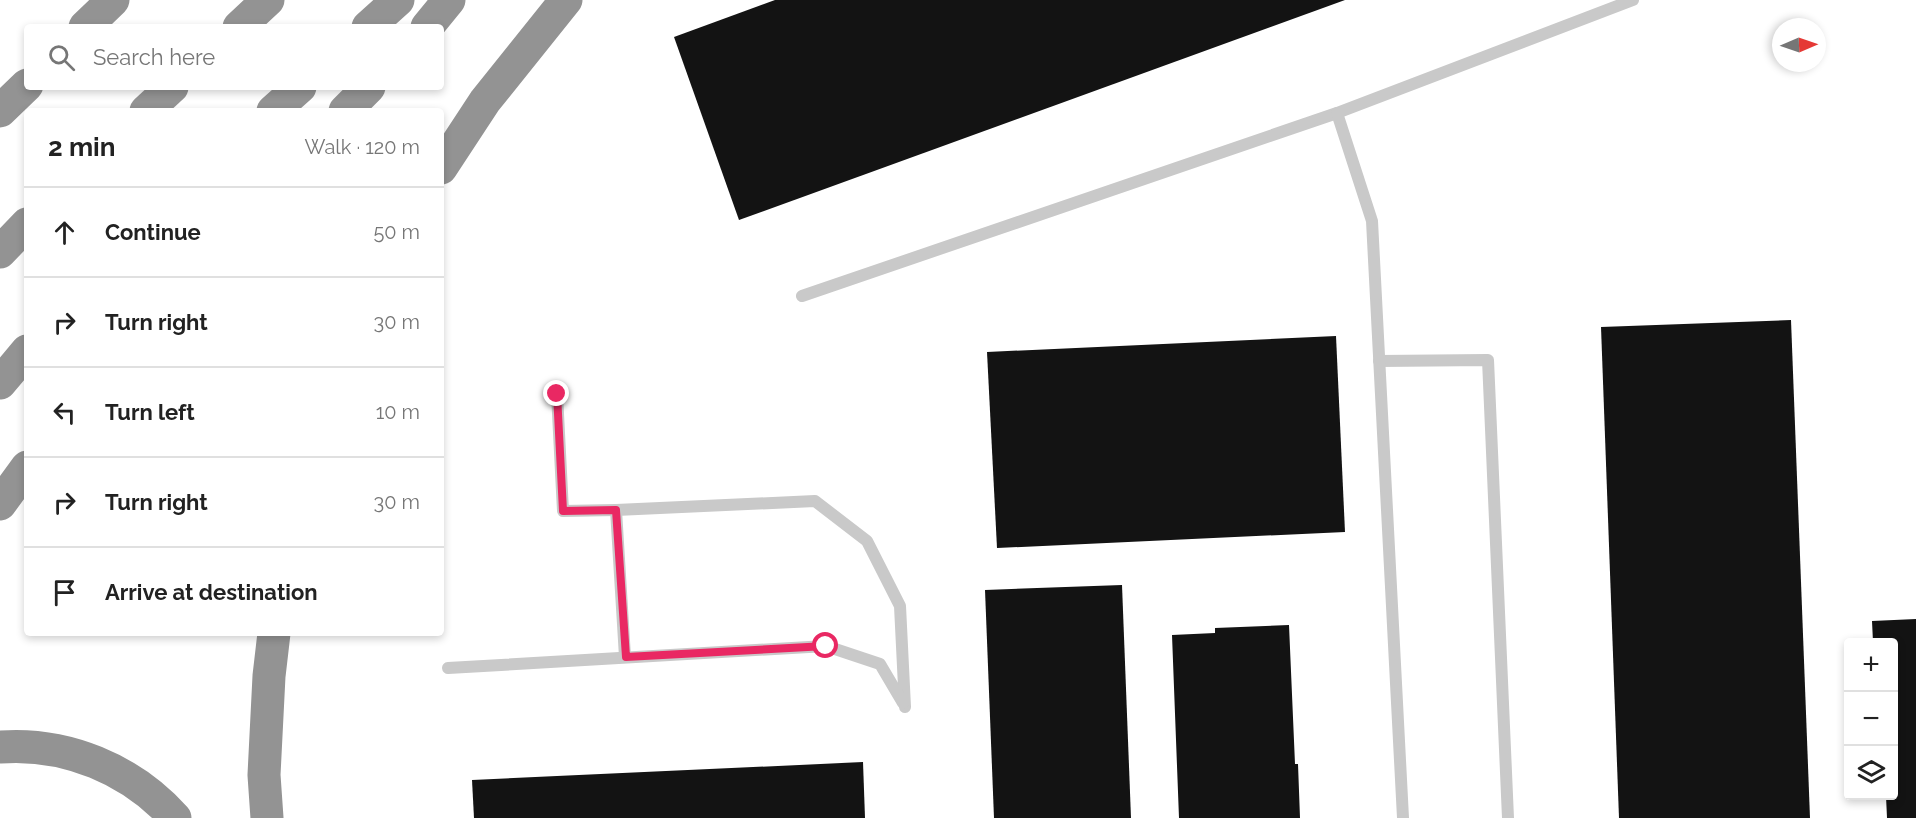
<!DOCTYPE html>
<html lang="en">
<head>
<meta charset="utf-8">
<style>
	body { margin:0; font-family:Raleway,sans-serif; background:#f2f2f2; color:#222 }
	.controls { position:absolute; right:18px; bottom:18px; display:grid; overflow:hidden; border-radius:6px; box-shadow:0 3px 9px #0003 }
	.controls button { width:54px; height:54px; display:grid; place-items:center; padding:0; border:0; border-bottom:2px solid #e0e0e0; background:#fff; color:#222; font:30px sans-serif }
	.compass { position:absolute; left:1772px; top:18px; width:54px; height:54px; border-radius:50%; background:#fff; box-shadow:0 3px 9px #0003; rotate:88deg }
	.stop { position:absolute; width:18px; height:18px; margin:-14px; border:4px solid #e92863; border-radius:50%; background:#fff }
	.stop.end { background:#e92863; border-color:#fff; box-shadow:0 2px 6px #0008 }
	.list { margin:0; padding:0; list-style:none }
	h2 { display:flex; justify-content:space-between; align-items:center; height:78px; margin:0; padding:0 24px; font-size:26px }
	h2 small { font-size:20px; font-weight:400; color:#767676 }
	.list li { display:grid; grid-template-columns:39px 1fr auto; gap:18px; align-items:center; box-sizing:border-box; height:90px; padding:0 24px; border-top:2px solid #e0e0e0 }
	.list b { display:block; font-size:22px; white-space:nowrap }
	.list em { font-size:20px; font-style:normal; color:#767676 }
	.icon { flex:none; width:33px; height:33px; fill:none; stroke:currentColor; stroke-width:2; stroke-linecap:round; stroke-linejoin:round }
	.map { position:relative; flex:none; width:1916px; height:818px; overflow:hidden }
	.search { position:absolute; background:#fff; box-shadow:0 3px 9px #0003; left:24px; top:24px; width:420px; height:66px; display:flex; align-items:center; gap:15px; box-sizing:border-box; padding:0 21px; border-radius:6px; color:#767676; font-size:22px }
	.panel { position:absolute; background:#fff; box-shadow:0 3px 9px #0003; left:24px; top:108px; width:420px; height:528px; border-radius:6px }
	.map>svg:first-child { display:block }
	.building { fill:#131313 }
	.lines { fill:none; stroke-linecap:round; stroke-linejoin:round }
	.service { stroke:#c9c9c9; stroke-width:12 }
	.motorway { stroke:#939393; stroke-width:33 }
	.route { stroke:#e92863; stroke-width:8 }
</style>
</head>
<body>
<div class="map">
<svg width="1916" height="818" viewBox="0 0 1916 818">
	<rect width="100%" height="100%" fill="#fff"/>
	<g class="building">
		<polygon points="775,0 1345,0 739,220 674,37"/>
		<polygon points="1791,320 1810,818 1619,818 1601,327"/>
		<polygon points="1336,336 1345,532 997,548 987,352"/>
		<polygon points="1122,585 1131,818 994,818 985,590"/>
		<polygon points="1916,619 1916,818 1887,818 1886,796 1894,796 1894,642 1873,642 1872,621"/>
		<polygon points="1289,625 1295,764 1298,764 1300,818 1179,818 1172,635 1215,633 1215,628"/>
		<polygon points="863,762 865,818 474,818 472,780"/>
	</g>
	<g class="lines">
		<g class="service">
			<polyline points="802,296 1337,113"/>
			<polyline points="1379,361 1488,360 1508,818"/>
			<polyline points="557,394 563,511 616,510"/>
			<polyline points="625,657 616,510 815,501 867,541 900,606 905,707"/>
			<polyline points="448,668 826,646 880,664 903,703"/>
			<polyline points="1403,818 1372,221 1337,113 1633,0"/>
		</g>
		<g class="motorway">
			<polyline points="85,27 113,0"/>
			<polyline points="239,27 268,0"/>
			<polyline points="368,27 398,0"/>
			<polyline points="427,27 449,0"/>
			<polyline points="0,111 27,85"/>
			<polyline points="146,111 172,87"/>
			<polyline points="273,111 300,87"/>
			<polyline points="345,111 369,87"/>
			<polyline points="441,168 485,101 566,0"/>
			<polyline points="0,252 27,224"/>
			<polyline points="0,383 27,351"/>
			<polyline points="0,504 27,467"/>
			<path d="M 0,747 C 66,742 131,769 175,818"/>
			<polyline points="267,818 264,775 269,676 274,633"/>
		</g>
	</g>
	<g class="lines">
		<polyline class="route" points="557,394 563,511 616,510 626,657 826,646"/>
	</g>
</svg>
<div class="controls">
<button>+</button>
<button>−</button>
<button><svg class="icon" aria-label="layers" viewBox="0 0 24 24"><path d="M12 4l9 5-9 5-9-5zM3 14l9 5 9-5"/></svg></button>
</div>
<svg class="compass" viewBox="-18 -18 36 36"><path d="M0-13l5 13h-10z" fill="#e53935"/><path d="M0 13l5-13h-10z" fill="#767676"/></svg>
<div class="stop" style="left:826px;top:646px"></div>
<div class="stop end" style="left:557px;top:394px"></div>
<div class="search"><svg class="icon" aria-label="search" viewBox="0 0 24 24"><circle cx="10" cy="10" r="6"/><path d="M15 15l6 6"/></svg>Search here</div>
<section class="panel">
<h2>2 min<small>Walk · 120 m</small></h2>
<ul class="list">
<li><svg class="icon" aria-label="ahead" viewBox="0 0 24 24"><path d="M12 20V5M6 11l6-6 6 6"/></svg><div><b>Continue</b></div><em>50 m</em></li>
<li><svg class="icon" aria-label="right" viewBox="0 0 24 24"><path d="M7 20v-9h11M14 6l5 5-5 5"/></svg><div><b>Turn right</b></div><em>30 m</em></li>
<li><svg class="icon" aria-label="left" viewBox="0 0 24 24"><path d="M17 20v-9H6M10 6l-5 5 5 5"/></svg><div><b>Turn left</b></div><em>10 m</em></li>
<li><svg class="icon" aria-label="right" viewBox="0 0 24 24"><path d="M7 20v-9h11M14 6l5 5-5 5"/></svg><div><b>Turn right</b></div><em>30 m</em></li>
<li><svg class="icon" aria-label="arrive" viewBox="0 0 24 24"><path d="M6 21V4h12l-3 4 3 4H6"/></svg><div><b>Arrive at destination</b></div></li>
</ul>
</section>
</div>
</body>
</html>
